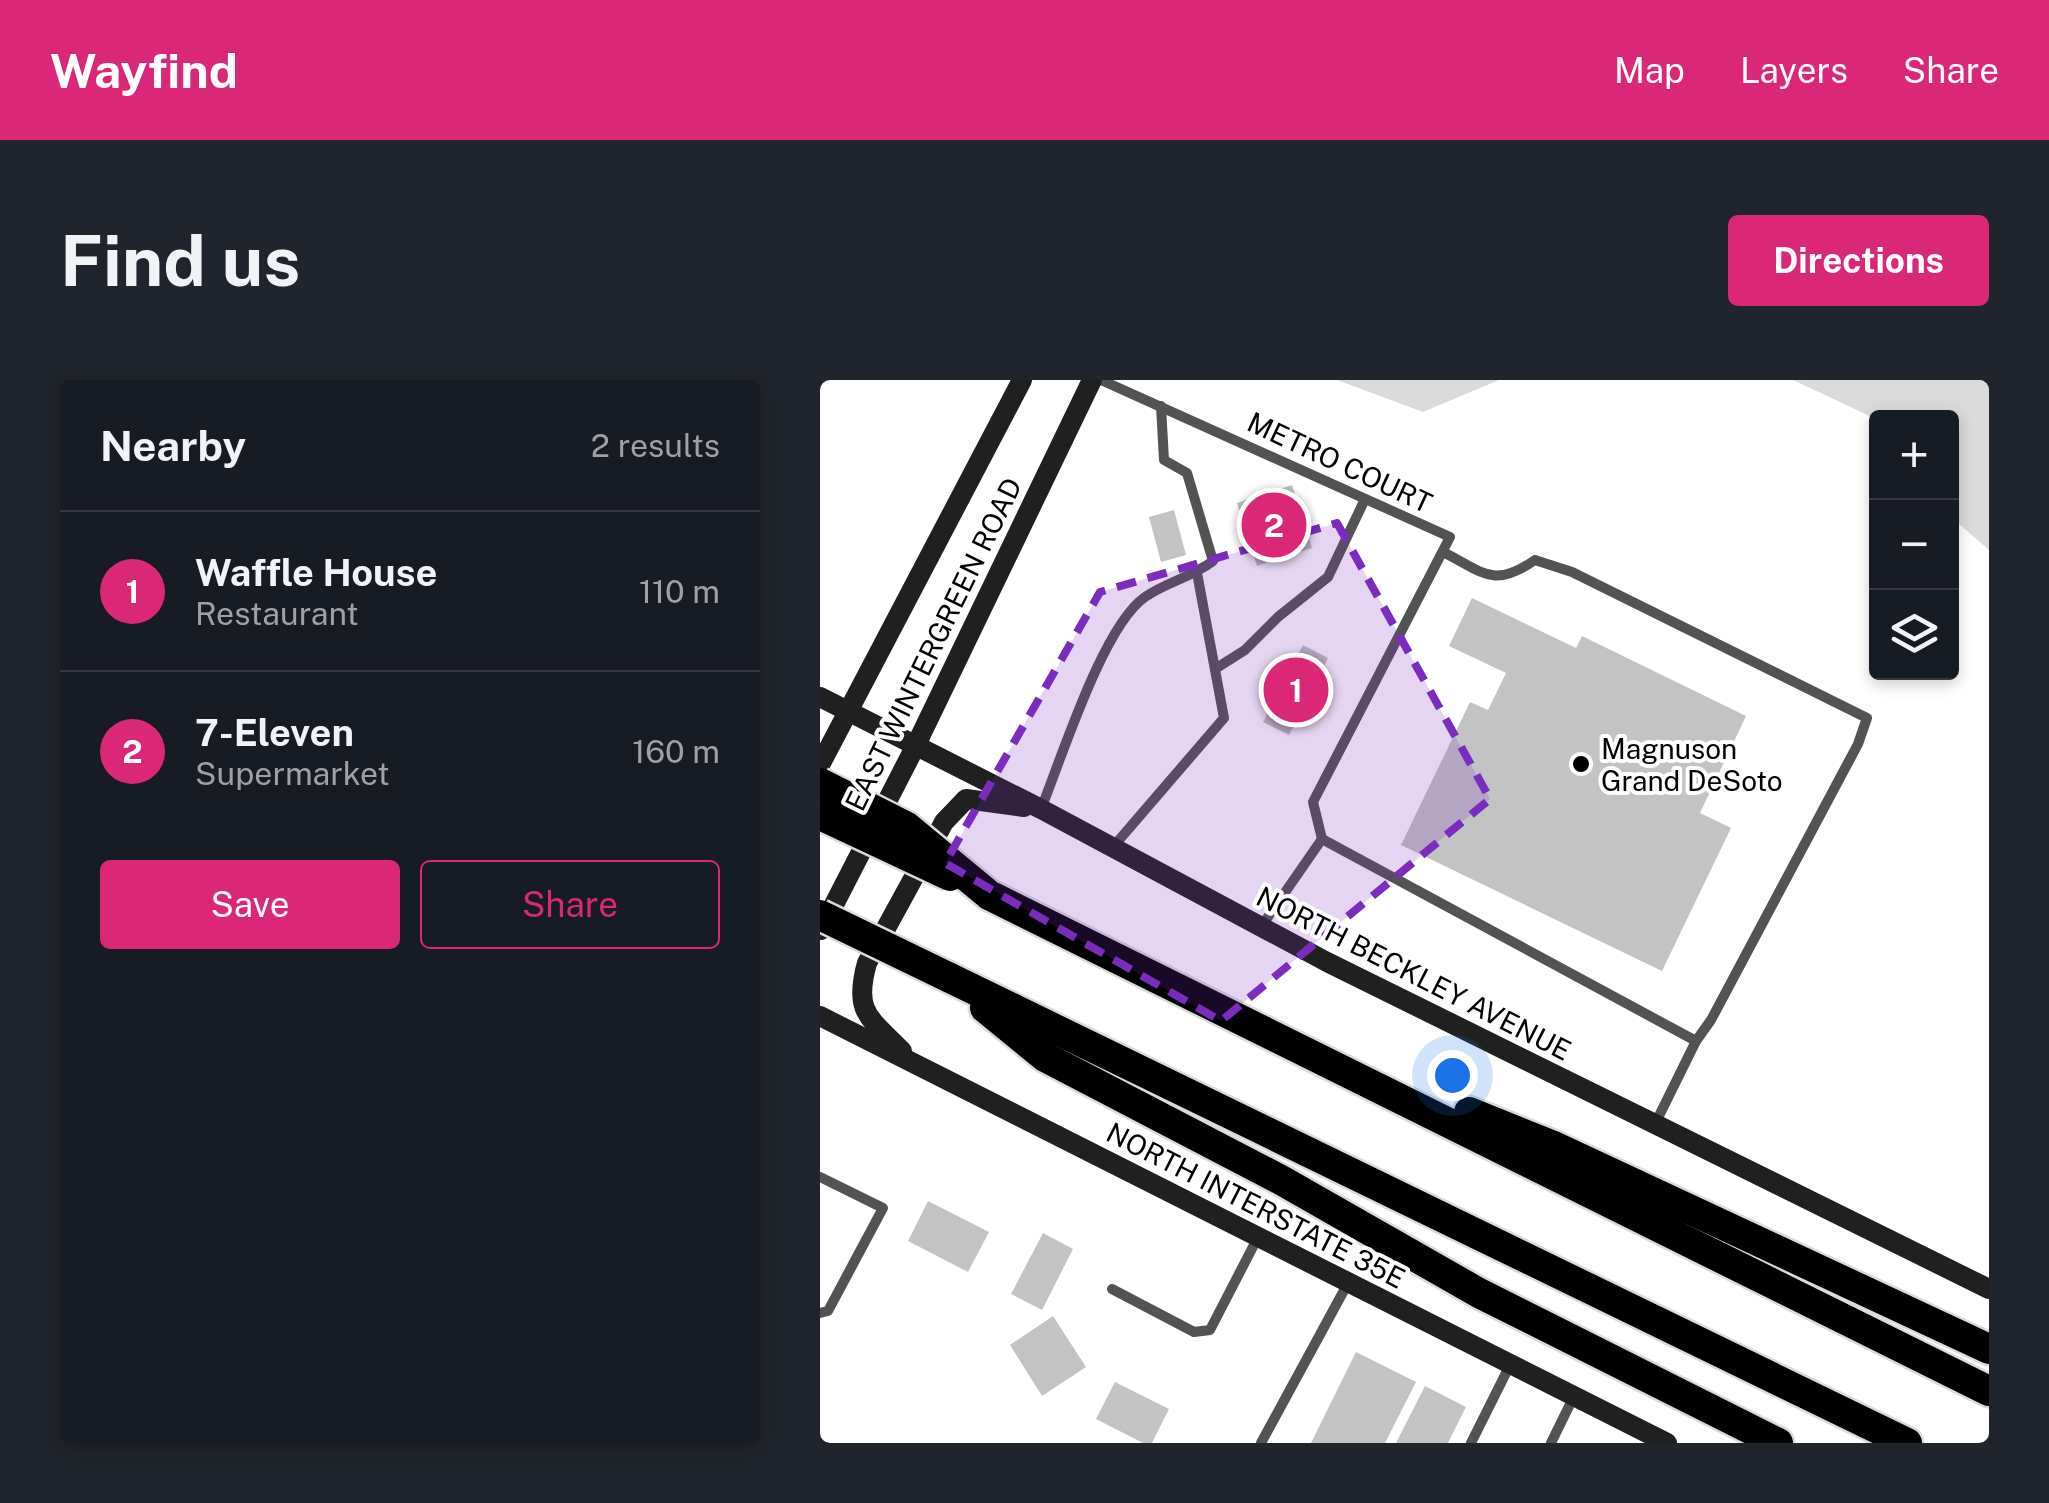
<!DOCTYPE html>
<html lang="en">
<head>
<meta charset="utf-8">
<style>
	body { margin:0; font-family:"Public Sans",sans-serif; background:#20242c; color:#f1f3f6 }
	.controls { position:absolute; right:30px; top:30px; display:grid; overflow:hidden; border-radius:10px; box-shadow:0 5px 15px #0003 }
	.controls button { width:90px; height:90px; display:grid; place-items:center; padding:0; border:0; border-bottom:2px solid #363941; background:#171b24; color:#f1f3f6; font:50px sans-serif }
	.you { position:absolute; left:632px; top:695px; width:35px; height:35px; margin:-25px; border:8px solid #fff; border-radius:50%; background:#1a73e8; box-shadow:0 0 0 15px #1a73e833 }
	.badge { display:grid; place-items:center; width:65px; height:65px; border-radius:50%; background:#db2777; color:#fff; font-size:32px; font-weight:700 }
	.pin { position:absolute; translate:-50% -50%; border:5px solid #fff; box-shadow:0 2px 10px #0006 }
	.list { margin:0; padding:0; list-style:none }
	h2 { display:flex; justify-content:space-between; align-items:center; height:130px; margin:0; padding:0 40px; font-size:42px }
	h2 small { font-size:32px; font-weight:400; color:#9ea1a6 }
	.list li { display:grid; grid-template-columns:65px 1fr auto; gap:30px; align-items:center; box-sizing:border-box; height:160px; padding:0 40px; border-top:2px solid #363941 }
	.list b { display:block; font-size:38px; white-space:nowrap }
	.list p { margin:0; font-size:32px; white-space:nowrap; color:#9ea1a6 }
	.list em { font-size:32px; font-style:normal; color:#9ea1a6 }
	.actions { display:flex; gap:20px; padding:30px 40px }
	.actions a { flex:1; padding:22px 0; border:2px solid #db2777; border-radius:10px; text-align:center; font-size:35px; color:#db2777 }
	.actions .main { background:#db2777; color:#fff }
	.icon { flex:none; width:55px; height:55px; fill:none; stroke:currentColor; stroke-width:2; stroke-linecap:round; stroke-linejoin:round }
	.map { position:relative; flex:none; width:1169px; height:1063px; overflow:hidden; border-radius:10px }
	header { display:flex; align-items:center; gap:60px; box-sizing:border-box; height:140px; padding:0 50px; background:#db2777; color:#fff }
	header strong { font-size:48px }
	nav { display:flex; gap:55px; margin-inline-start:auto; font-size:35px }
	.intro { display:flex; align-items:center; justify-content:space-between; box-sizing:border-box; height:240px; padding:0 60px }
	h1 { margin:0; font-size:70px }
	.button { padding:25px 45px; border-radius:10px; background:#db2777; color:#fff; font-size:35px; font-weight:700 }
	main { display:flex; gap:60px; padding:0 60px }
	aside { flex:1; background:#171b24; border-radius:10px; box-shadow:0 5px 15px #0003 }
	.map>svg:first-child { display:block }
	.green { fill:#dadada }
	.building { fill:#c3c3c3 }
	.lines { fill:none; stroke-linecap:round; stroke-linejoin:round }
	.highway-casing { stroke:#dbdbdb; stroke-width:35 }
	.lane { stroke:#535353; stroke-width:10 }
	.secondary { stroke:#202020; stroke-width:20 }
	.highway { stroke:#000; stroke-width:30 }
	.highway-bridge-casing { stroke:#dbdbdb; stroke-width:35; stroke-linecap:butt }
	.highway-bridge { stroke:#000; stroke-width:30 }
	.marked { fill:#7b2cbf; fill-opacity:0.2; stroke:#7b2cbf; stroke-width:8; stroke-dasharray:20 12; stroke-linejoin:round }
	.poi-dot { fill:#000; stroke:#fff; stroke-width:4 }
	.labels { text-anchor:middle; dominant-baseline:central; stroke-width:8; stroke-linejoin:round; paint-order:stroke }
	.street-label { font-size:28px; fill:#000; stroke:#fff }
	.poi-label { font-size:28px; fill:#000; stroke:#fff; text-anchor:start }
</style>
</head>
<body>
<header>
<strong>Wayfind</strong>
<nav><a>Map</a><a>Layers</a><a>Share</a></nav>
</header>
<div class="intro"><h1>Find us</h1><a class="button">Directions</a></div>
<main>
<aside>
<h2>Nearby<small>2 results</small></h2>
<ul class="list">
<li><span class="badge">1</span><div><b>Waffle House</b><p>Restaurant</p></div><em>110 m</em></li>
<li><span class="badge">2</span><div><b>7-Eleven</b><p>Supermarket</p></div><em>160 m</em></li>
</ul>
<div class="actions"><a class="main">Save</a><a>Share</a></div>
</aside>
<div class="map">
<svg width="1169" height="1063" viewBox="0 0 1169 1063">
	<rect width="100%" height="100%" fill="#fff"/>
	<g class="green">
		<polygon points="517,0 679,0 603,32"/>
		<polygon points="973,0 1169,0 1169,170 1138,143 1132,109 1132,38 1056,39"/>
	</g>
	<g class="building">
		<polygon points="472,105 492,168 437,186 417,123"/>
		<polygon points="354,130 366,175 341,182 329,137"/>
		<polygon points="652,218 756,268 762,256 926,336 880,433 911,448 842,591 581,465 650,322 668,330 686,293 629,266"/>
		<polygon points="483,265 508,278 469,355 443,342"/>
		<polygon points="108,821 169,852 148,892 88,861"/>
		<polygon points="223,853 253,869 222,930 191,914"/>
		<polygon points="233,936 266,987 222,1016 190,965"/>
		<polygon points="536,972 596,1002 565,1063 491,1063"/>
		<polygon points="295,1002 349,1029 332,1063 323,1063 276,1039"/>
		<polygon points="605,1006 646,1027 628,1063 576,1063"/>
	</g>
	<g class="lines">
		<defs>
			<g id="highway">
				<polyline points="169,515 1169,1011"/>
				<polyline points="128,597 1087,1063"/>
				<polyline points="165,628 225,677 461,800 659,913 958,1063"/>
				<polyline points="649,732 736,767 1169,969"/>
			</g>
		</defs>
		<use href="#highway" class="highway-casing"/>
		<g class="lane">
			<polyline points="281,0 630,157 493,422 502,459"/>
			<path d="M 623,172 C 663,192 673,209 715,180 L 752,192 L 1047,338 L 1038,364 L 891,640 L 876,661"/>
			<polyline points="395,289 425,270 458,237 508,197 545,119"/>
			<path d="M 221,429 C 242,377 283,246 325,217 C 347,202 372,197 393,181 L 367,93 L 344,80 L 341,26"/>
			<polyline points="293,467 404,338 377,193"/>
			<polyline points="441,547 502,459 876,661 835,744"/>
			<polyline points="0,797 63,828 8,931 0,933"/>
			<polyline points="292,909 374,952 390,950 438,857"/>
			<polyline points="441,1063 528,903"/>
			<polyline points="651,1063 690,985"/>
			<polyline points="731,1063 754,1016"/>
		</g>
		<g class="secondary">
			<polyline points="0,317 221,429 507,582 1169,909"/>
			<polyline points="0,385 202,0"/>
			<polyline points="1,550 96,365 272,0"/>
			<polyline points="0,636 847,1063"/>
			<path d="M 82,671 C 50,638 33,633 47,583 L 124,442 L 146,419 L 204,427"/>
		</g>
		<use href="#highway" class="highway"/>
		<defs>
			<g id="highway-bridge">
				<polyline points="0,403 87,447 169,515"/>
				<polyline points="0,435 130,496"/>
				<polyline points="0,535 128,597"/>
			</g>
		</defs>
		<use href="#highway-bridge" class="highway-bridge-casing"/>
		<use href="#highway-bridge" class="highway-bridge"/>
	</g>
	<path class="marked" d="M 517,143 L 670,419 L 401,641 L 125,483 L 280,212 Z"/>
	<circle class="poi-dot" cx="761" cy="384" r="10"/>
	<g class="labels">
		<g class="street-label">
			<text transform="translate(520 82) rotate(25)">METRO COURT</text>
			<text transform="translate(113 264) rotate(-64)">EAST WINTERGREEN ROAD</text>
			<text transform="translate(594 593) rotate(27)">NORTH BECKLEY AVENUE</text>
			<text transform="translate(436 825) rotate(27)">NORTH INTERSTATE 35E</text>
		</g>
		<g class="poi-label">
			<text x="781" y="368">Magnuson<tspan x="781" dy="32">Grand DeSoto</tspan></text>
		</g>
	</g>
</svg>
<div class="controls">
<button>+</button>
<button>−</button>
<button><svg class="icon" aria-label="layers" viewBox="0 0 24 24"><path d="M12 4l9 5-9 5-9-5zM3 14l9 5 9-5"/></svg></button>
</div>
<div class="you"></div>
<div class="pin badge" style="left:476px;top:310px">1</div>
<div class="pin badge" style="left:454px;top:145px">2</div>
</div>
</main>
</body>
</html>
